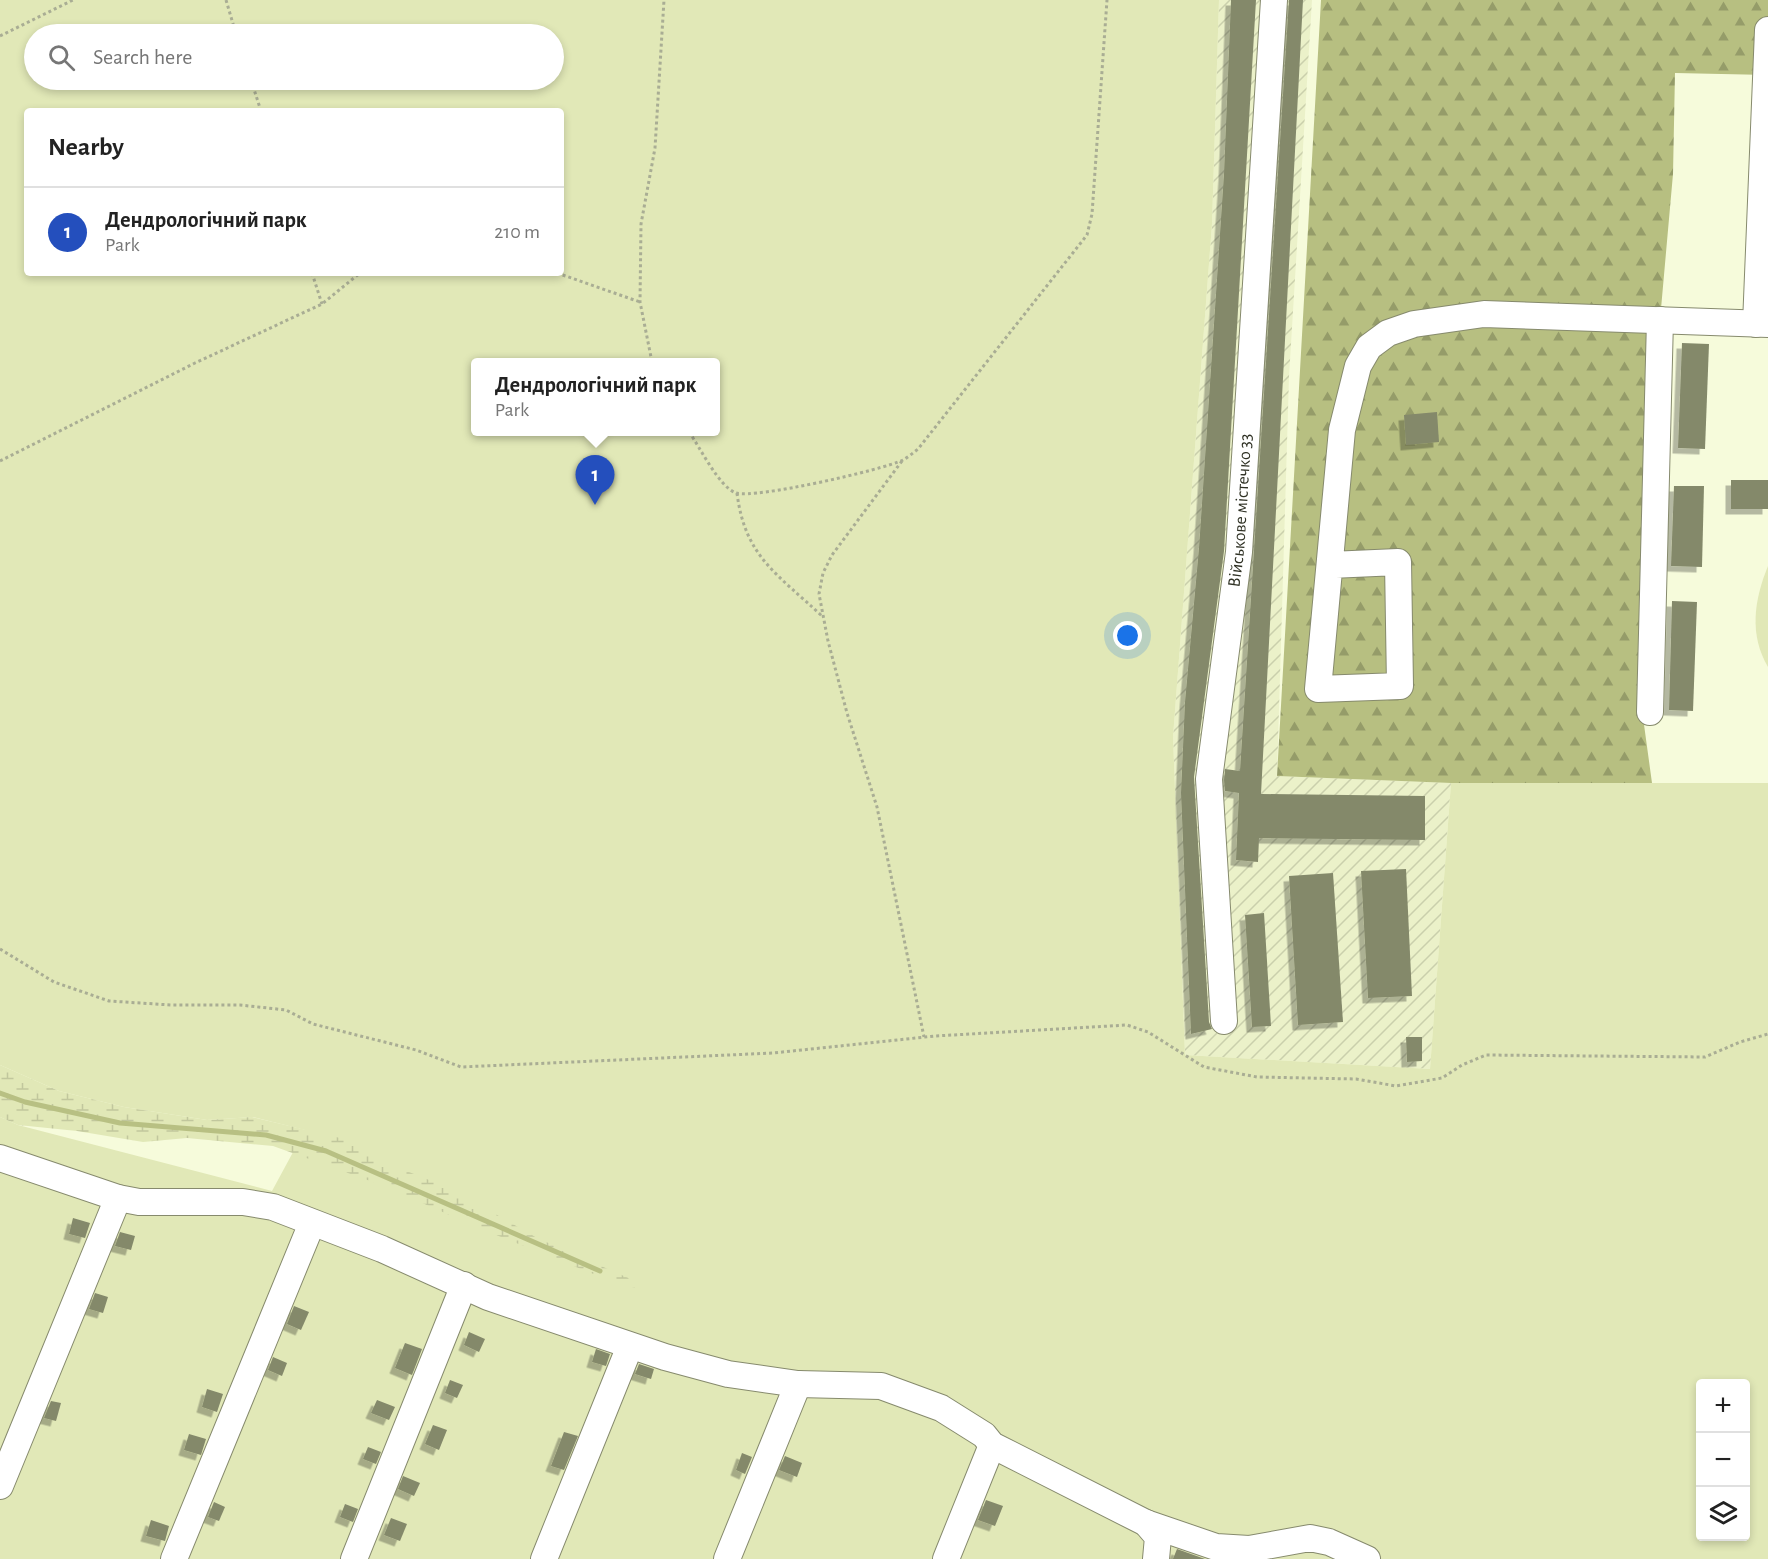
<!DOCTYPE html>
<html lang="en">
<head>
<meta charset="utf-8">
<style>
	body { margin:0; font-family:"Alegreya Sans",sans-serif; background:#f2f2f2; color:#222 }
	.controls { position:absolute; right:18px; bottom:18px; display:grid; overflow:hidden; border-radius:6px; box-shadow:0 3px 9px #0003 }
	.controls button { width:54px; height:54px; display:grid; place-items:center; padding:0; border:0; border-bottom:2px solid #e0e0e0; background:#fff; color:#222; font:30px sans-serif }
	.you { position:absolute; left:1128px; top:636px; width:21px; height:21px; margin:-15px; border:4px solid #fff; border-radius:50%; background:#1a73e8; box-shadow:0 0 0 9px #1a73e833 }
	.badge { display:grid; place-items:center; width:39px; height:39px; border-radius:50%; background:#244fbd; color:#fff; font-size:20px; font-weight:700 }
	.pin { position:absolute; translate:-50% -50px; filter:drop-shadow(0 2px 3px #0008) }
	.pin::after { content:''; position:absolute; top:32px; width:21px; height:18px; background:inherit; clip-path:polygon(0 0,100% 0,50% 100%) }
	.popup { position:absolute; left:471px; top:358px; width:249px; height:78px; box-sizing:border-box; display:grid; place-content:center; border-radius:6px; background:#fff; filter:drop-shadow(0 2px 4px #0005); font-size:20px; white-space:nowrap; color:#767676 }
	.popup b { font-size:22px; color:#222 }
	.popup::after { content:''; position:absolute; left:50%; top:100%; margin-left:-12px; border:12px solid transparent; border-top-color:#fff }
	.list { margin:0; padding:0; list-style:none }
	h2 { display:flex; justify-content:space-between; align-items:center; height:78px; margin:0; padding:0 24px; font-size:26px }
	h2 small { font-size:20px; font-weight:400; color:#767676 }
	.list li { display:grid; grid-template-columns:39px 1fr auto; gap:18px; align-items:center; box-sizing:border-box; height:90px; padding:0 24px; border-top:2px solid #e0e0e0 }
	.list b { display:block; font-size:22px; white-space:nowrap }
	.list p { margin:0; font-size:20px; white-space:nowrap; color:#767676 }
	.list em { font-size:20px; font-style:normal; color:#767676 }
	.icon { flex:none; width:33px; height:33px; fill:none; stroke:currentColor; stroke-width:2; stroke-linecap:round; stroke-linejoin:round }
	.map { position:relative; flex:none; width:1768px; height:1559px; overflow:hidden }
	.search { position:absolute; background:#fff; box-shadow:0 3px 9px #0003; left:24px; top:24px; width:540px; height:66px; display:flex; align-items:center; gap:15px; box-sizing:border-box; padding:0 21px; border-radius:33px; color:#767676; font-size:22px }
	.panel { position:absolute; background:#fff; box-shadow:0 3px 9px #0003; left:24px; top:108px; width:540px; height:168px; border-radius:6px }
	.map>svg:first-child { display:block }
	.industrial { fill:url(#industrial-furrows) }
	.green { fill:#e1e8b7; fill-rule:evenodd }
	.forest { fill:url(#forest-firs) }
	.wetland { fill:url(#wetland-marsh) }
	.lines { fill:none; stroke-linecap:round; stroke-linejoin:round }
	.stream { stroke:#b8c083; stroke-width:5 }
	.building { fill:#84896b; filter:url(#shadow) }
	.minor-casing { stroke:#868a6d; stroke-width:28 }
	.path { stroke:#a9ad94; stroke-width:3; stroke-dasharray:3 3; stroke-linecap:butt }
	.minor { stroke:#fff; stroke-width:26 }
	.labels { text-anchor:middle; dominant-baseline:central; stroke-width:4.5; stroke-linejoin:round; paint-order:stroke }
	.street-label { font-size:18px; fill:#2f3124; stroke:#fff }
</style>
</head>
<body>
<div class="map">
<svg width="1768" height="1559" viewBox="0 0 1768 1559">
	<defs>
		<pattern id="industrial-furrows" width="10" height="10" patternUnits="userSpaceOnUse" patternTransform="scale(1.5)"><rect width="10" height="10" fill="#ebf1c9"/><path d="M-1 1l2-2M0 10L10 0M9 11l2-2" fill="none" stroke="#cacfac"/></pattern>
		<pattern id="forest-firs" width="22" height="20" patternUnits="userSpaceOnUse" patternTransform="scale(1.5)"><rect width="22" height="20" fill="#b7bf81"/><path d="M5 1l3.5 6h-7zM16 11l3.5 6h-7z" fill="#959c69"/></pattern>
		<pattern id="wetland-marsh" width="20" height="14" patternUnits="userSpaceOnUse" patternTransform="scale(1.5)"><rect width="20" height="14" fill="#e1e8b7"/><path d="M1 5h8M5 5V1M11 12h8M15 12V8" fill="none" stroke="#c1c79d"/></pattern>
		<filter id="shadow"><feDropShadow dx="-5.5" dy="5.5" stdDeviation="0" flood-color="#0004"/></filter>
	</defs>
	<rect width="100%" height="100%" fill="#f6fbdb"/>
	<polygon class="industrial" points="1219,0 1312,0 1289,377 1277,776 1451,783 1430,1069 1185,1055 1173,737 1212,224"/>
	<g class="green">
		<path d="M 0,0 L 1219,0 L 1212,224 L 1173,737 L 1185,1055 L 1430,1069 L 1451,783 L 1768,783 L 1768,1559 L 0,1559 L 0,1117 L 18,1125 L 272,1191 L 305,1130 L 253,1117 L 207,1120 L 124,1107 L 59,1091 L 0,1065 ZM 34,34 L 554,34 L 554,80 L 34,80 ZM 27,111 L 561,111 L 561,273 L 27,273 ZM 475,362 L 715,362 L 715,432 L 475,432 ZM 1700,1384 L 1746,1384 L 1746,1536 L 1700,1536 Z"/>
		<path d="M 1768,566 L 1768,667 C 1749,635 1754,600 1768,566 Z"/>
	</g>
	<polygon class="forest" points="1321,0 1768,0 1768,75 1675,73 1673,174 1660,320 1642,710 1652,783 1451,783 1277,776"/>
	<polygon class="wetland" points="0,1065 59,1091 124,1107 207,1120 252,1117 340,1138 389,1164 454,1190 537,1238 633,1280 635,1288 611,1281 481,1229 384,1186 273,1146 187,1138 143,1142 77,1131 18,1125 0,1117"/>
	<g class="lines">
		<polyline class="stream" points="0,1093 25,1102 120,1123 266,1135 326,1151 600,1271"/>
	</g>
	<g class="building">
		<polygon points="1231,0 1256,0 1224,551 1194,777 1209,1022 1212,1029 1191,1034 1181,793 1185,702 1199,548 1224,174"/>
		<polygon points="1289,0 1303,0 1261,794 1425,796 1425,840 1259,838 1258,862 1236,860 1239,793 1225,791 1224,780 1225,769 1240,771"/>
		<polygon points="1682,343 1709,344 1705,449 1678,448"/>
		<polygon points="1437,412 1439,442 1406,445 1404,415"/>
		<rect x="1731" y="480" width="37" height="29"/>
		<polygon points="1674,486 1704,486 1702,567 1671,566"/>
		<polygon points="1672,601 1697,602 1693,711 1669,710"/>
		<polygon points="1406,869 1412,996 1368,998 1361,871"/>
		<polygon points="1333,873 1343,1022 1298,1025 1289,876"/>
		<polygon points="1264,913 1271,1026 1252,1027 1245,915"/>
		<polygon points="1406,1037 1422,1037 1422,1061 1407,1062"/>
		<polygon points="73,1218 90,1223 85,1238 69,1234"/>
		<polygon points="120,1232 135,1236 131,1250 115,1246"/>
		<polygon points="95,1293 108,1297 103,1313 89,1309"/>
		<polygon points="294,1306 309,1312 301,1330 287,1324"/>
		<polygon points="469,1332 485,1339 479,1352 464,1345"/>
		<polygon points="405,1343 422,1349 412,1375 395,1368"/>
		<polygon points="596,1349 610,1354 606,1366 592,1362"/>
		<polygon points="273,1357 287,1363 282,1376 268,1370"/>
		<polygon points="639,1364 654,1369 651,1379 635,1374"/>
		<polygon points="450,1380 463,1385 457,1398 445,1393"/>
		<polygon points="207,1389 223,1394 217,1412 202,1407"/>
		<polygon points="377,1400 395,1407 389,1420 371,1413"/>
		<polygon points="51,1401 61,1403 56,1421 44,1418"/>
		<polygon points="433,1425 447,1430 439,1450 425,1444"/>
		<polygon points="564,1432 578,1436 564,1470 551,1466"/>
		<polygon points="189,1434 206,1439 201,1455 184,1450"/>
		<polygon points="368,1447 381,1452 376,1464 363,1459"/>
		<polygon points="742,1453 752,1457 745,1474 736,1470"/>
		<polygon points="785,1456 802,1463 797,1477 779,1470"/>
		<polygon points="403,1476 420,1483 414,1496 398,1489"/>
		<polygon points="986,1500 1003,1506 995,1526 978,1520"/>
		<polygon points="214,1502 225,1507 219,1521 208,1517"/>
		<polygon points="345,1504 358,1509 353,1522 340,1517"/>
		<polygon points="391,1518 407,1524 400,1541 384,1535"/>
		<polygon points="151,1520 169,1526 165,1541 146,1536"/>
		<polygon points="1177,1549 1205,1559 1173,1559"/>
	</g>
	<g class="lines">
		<defs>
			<g id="minor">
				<polyline points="1756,324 1768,30"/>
				<polyline points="1330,565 1398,562 1400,686 1318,689 1342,430 1358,366 1369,347 1388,333 1414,324 1484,314 1768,324"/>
				<polyline points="1650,712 1660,320"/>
				<path id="s1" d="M 1224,1021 L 1209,779 L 1239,552 L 1274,0"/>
				<polyline points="0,1158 118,1198 139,1202 243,1202 273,1207 382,1249 488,1297 665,1357 728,1374 798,1384 881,1386 941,1408 984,1435 992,1445 1146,1523 1216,1547 1249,1549 1310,1538 1329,1542 1367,1559"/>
				<polyline points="0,1486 118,1198"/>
				<polyline points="1146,1523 1158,1537 1156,1559"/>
				<polyline points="174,1559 312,1223"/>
				<polyline points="354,1559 464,1285"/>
				<polyline points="544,1559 630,1346"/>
				<polyline points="727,1559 798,1384"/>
				<polyline points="946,1559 992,1445"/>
			</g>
		</defs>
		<use href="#minor" class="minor-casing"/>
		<g class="path">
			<polyline points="226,0 236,34"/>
			<polyline points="0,36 73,0"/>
			<polyline points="251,80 261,111"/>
			<polyline points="312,273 322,304"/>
			<polyline points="557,273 640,302"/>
			<polyline points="652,362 640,302 641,224 655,148 664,0"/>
			<path d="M 689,432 C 700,447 719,487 736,493 C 755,499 882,470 903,460 C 908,457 913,453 918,449 L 1087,235 L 1092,214 L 1107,0"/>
			<polyline points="0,461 195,363 322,304 360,273"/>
			<polyline points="902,461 832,555 823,573 819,594 828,641 847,713 877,807 924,1037"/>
			<path d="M 737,493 C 745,558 779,575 823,617"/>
			<polyline points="0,949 54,982 109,1001 171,1005 240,1005 286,1010 313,1024 416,1050 461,1067 773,1053 935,1036 1127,1025 1148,1032 1204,1067 1257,1077 1356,1079 1396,1086 1442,1078 1462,1065 1486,1055 1705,1057 1740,1042 1768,1034"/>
		</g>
		<use href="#minor" class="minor"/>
	</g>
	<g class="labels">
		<g class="street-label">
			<text stroke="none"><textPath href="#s1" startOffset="513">Військове містечко 33</textPath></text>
		</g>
	</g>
</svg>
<div class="controls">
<button>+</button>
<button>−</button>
<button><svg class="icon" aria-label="layers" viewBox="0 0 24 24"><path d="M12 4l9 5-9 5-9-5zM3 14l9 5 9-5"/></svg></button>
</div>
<div class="you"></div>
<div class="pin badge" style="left:595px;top:505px">1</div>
<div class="popup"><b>Дендрологічний парк</b>Park</div>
<div class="search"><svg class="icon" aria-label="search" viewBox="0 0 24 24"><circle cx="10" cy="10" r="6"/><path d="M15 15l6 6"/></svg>Search here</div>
<section class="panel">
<h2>Nearby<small></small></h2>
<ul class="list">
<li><span class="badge">1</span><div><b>Дендрологічний парк</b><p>Park</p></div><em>210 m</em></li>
</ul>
</section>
</div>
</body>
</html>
